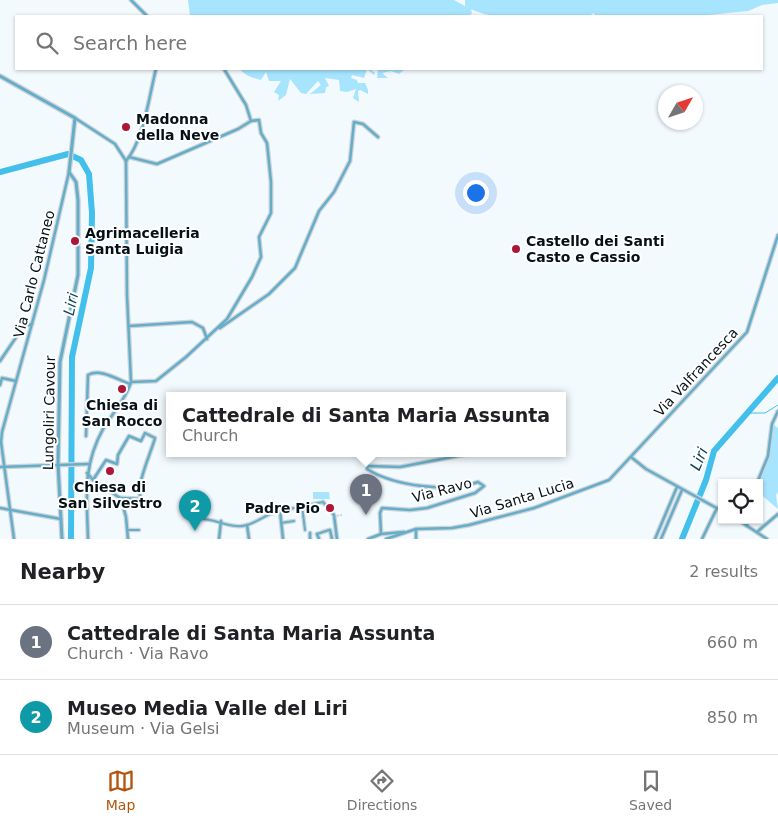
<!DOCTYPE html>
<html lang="en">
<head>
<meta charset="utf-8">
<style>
	body { margin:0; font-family:"DejaVu Sans",sans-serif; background:#f2f2f2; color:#202124 }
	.controls { position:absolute; right:15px; bottom:15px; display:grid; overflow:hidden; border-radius:0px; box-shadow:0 1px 4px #0004 }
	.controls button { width:45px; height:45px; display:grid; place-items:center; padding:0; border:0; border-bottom:1px solid #e0e0e0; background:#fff; color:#202124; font:25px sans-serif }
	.compass { position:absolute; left:658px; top:85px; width:45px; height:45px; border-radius:50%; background:#fff; box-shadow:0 1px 4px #0004; rotate:51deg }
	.you { position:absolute; left:475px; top:192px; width:18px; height:18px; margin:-12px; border:4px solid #fff; border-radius:50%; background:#1a73e8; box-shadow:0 0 0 8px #1a73e833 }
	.badge { display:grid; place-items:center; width:32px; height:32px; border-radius:50%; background:#b45309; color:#fff; font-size:16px; font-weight:700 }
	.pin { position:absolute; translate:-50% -41px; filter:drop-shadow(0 1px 2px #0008) }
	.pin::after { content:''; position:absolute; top:26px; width:18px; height:15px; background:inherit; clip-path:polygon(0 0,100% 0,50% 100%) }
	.popup { position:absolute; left:166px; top:392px; width:400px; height:65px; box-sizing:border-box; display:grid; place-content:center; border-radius:0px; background:#fff; filter:drop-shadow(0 1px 4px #0005); font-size:16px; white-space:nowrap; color:#757577 }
	.popup b { font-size:19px; color:#202124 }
	.popup::after { content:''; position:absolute; left:50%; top:100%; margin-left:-10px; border:10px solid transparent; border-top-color:#fff }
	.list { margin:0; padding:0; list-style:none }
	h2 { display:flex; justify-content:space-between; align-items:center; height:65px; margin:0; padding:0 20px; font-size:21px }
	h2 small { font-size:16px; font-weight:400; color:#757577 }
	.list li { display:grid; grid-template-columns:32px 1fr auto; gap:15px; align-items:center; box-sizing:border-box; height:75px; padding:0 20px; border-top:1px solid #e0e0e0 }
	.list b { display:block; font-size:19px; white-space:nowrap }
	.list p { margin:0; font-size:16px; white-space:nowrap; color:#757577 }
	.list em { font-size:16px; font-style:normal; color:#757577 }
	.icon { flex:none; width:28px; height:28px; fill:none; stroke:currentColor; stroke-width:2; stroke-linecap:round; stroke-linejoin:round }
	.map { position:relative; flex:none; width:778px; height:539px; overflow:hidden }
	.search { position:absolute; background:#fff; box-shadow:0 1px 4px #0004; left:15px; right:15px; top:15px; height:55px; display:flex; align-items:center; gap:12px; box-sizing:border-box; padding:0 18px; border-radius:0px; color:#757577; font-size:19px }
	.sheet { height:215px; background:#fff }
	nav { display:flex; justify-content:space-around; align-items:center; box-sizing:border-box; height:70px; border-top:1px solid #e0e0e0; background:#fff; font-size:14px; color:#757577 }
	nav a { display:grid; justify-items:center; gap:2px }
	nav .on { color:#b45309 }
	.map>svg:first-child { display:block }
	.green { fill:#a7e4fe }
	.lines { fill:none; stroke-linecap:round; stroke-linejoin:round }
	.stream { stroke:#43bfec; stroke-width:1 }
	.river { stroke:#43bfec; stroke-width:6 }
	.pedestrian-tunnel { stroke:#cfd7db; stroke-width:2; stroke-dasharray:2 1; stroke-linecap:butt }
	.pedestrian-casing { stroke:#cdd5d9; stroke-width:4.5 }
	.minor-casing { stroke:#cdd5d9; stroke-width:5 }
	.tertiary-casing { stroke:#cdd5d9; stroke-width:5.5 }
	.pedestrian { stroke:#66adca; stroke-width:2 }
	.minor { stroke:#66adca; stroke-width:2.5 }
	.tertiary { stroke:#66adca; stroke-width:3 }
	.poi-dot { fill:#ac1638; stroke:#fff; stroke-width:2 }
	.labels { text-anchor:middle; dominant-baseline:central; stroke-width:4; stroke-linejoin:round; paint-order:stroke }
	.poi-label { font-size:14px; font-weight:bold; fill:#051117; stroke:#fff; text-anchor:start }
	.street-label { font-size:14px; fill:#051117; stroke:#fff }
	.water-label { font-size:15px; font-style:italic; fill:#0e4355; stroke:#fff }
</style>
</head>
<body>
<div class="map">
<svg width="778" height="539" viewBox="0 0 778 539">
	<rect width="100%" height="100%" fill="#f3fafe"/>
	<g class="green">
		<path d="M 188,0 L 454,0 L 465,6 L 465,0 L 778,0 L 778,3 L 762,5 L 748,11 L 699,16 L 595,16 L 594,13 L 589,16 C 558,16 496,23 471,9 L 472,14 L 466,16 L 190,16 Z"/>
		<path d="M 240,69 L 370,69 L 375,73 L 374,75 L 367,69 L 364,78 L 352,75 L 351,78 L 357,80 L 358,83 L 365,83 L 368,90 L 368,94 L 360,90 L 358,91 L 359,102 L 353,98 L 356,89 L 347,92 L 340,91 L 339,80 L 325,78 L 329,86 L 326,87 L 325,93 L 310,94 L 321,85 L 318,81 L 306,94 L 301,93 L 290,79 L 286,95 L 278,101 L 279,95 L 274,92 L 281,81 L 269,81 L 266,72 L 261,80 C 253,78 245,76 240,69 Z"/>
		<polygon points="378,69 405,69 399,74 391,71 382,73 388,78 377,78"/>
		<polygon points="773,424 778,428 778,492 776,495 778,509 759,493 762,482 759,480 769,457"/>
		<polygon points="313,492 329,492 330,499 313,499"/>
	</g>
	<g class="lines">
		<polyline class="stream" points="748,413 765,413 778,405"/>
		<g class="river">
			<polyline points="0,172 68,154 81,160 89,174 92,213 91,268 72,357 71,539"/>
			<polyline points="682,539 706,480 714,451 778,378"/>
		</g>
		<polyline class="pedestrian-tunnel" points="334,516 343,515"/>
		<defs>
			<g id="pedestrian">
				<polyline points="302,506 305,530"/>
				<polyline points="280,511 323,502"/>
				<path d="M 197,519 C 213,517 231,530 247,525 C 254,523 262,518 268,515"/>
				<polyline points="281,523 294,521"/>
				<polyline points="127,530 139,530"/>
				<polyline points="317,534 329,530"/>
			</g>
			<g id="minor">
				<polyline points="131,0 147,16"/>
				<polyline points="75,118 115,144 126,161"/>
				<polyline points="129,157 157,164 238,129 251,121 246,105 224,69"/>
				<polyline points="126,161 127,295 131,382"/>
				<path d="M 126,161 C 144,140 149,96 156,69"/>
				<polyline points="129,326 192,322 203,328 207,339"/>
				<polyline points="220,328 269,294 295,268 319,211 334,192 350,161 354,122 363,124 378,137"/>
				<polyline points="0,361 23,327 32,324"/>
				<polyline points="131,382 156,381 186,357 227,319 252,277 261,257 259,237 271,213 271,182 267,143 261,133 259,120 251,121"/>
				<polyline points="0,385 2,378 16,381"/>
				<path d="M 86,436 L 88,375 C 101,368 118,380 130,384"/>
				<polyline points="631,457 646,469 722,511"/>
				<polyline points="0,467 88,464"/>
				<polyline points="87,473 93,480 120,498"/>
				<path d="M 93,480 L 106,460 L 117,464 L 118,455 L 129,436 L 141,441 L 145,433 L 155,438 C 151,453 135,486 141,499 L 120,498"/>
				<polyline points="757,483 768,456 772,424 778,411"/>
				<polyline points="121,499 126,517 128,539"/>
				<polyline points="323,502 334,515 337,539"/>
				<polyline points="0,508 61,519"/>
				<polyline points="269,514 280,511 283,539"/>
				<polyline points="738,520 767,539"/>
				<polyline points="247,525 249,539"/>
				<polyline points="747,526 748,520"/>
				<polyline points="416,529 416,539"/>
				<polyline points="330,530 332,539"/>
				<polyline points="757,532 778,514"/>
				<polyline points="310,533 310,539"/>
				<polyline points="317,534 319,539"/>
				<path d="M 381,534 L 380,513 L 382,508 L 410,510 L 427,508 L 475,493 L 484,486 L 478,482 C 449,493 394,486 367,469 L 368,466 L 400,467 L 468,454"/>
				<polyline points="14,539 1,442 2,432 44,280 69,172"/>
				<path d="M 88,539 C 87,498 82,467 103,429 C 112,414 126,399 131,382"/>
				<polyline points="219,539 221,521"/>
				<polyline points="368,539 381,534 404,532"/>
				<polyline points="386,539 416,529 452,528 469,525 534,508 609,480 747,332 778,235"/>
				<polyline points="655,539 677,487"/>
				<polyline points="661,539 682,490"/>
				<polyline points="702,539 717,508"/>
			</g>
			<polyline id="tertiary" points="0,76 75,118 69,172 76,182 78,200 78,275 60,362 58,464 62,539"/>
		</defs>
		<use href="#pedestrian" class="pedestrian-casing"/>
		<use href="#minor" class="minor-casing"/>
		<use href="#tertiary" class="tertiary-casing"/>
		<use href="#pedestrian" class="pedestrian"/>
		<use href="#minor" class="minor"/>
		<use href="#tertiary" class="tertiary"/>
	</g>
	<g class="poi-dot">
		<circle cx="126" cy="127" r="5"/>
		<circle cx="75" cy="241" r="5"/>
		<circle cx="516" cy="249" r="5"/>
		<circle cx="122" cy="389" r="5"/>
		<circle cx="110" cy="471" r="5"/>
		<circle cx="330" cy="508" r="5"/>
	</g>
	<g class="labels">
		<g class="poi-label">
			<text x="136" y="119">Madonna<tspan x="136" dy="16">della Neve</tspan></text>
			<text x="85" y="233">Agrimacelleria<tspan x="85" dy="16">Santa Luigia</tspan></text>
			<text x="526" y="241">Castello dei Santi<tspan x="526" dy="16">Casto e Cassio</tspan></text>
			<text x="122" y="405" text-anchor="middle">Chiesa di<tspan x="122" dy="16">San Rocco</tspan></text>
			<text x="110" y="487" text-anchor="middle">Chiesa di<tspan x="110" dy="16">San Silvestro</tspan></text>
			<text x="320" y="508" text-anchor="end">Padre Pio</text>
		</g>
		<g class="street-label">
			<text transform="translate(34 274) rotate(-76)">Via Carlo Cattaneo</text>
			<text transform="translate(696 372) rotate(-47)">Via Valfrancesca</text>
			<text transform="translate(49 413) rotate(-89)">Lungoliri Cavour</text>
			<text transform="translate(442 490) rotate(-15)">Via Ravo</text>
			<text transform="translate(522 498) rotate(-17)">Via Santa Lucia</text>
		</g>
		<g class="water-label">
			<text transform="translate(71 304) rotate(-78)">Liri</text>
			<text transform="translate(699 459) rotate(-67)">Liri</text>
		</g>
	</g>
</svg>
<div class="controls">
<button><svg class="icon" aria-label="locate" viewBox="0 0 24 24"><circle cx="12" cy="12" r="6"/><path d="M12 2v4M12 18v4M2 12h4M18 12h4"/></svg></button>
</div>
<svg class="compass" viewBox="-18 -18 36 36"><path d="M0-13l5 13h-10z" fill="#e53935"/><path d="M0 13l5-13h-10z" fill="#757577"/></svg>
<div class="you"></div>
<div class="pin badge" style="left:366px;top:515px;background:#6b7280">1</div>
<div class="popup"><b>Cattedrale di Santa Maria Assunta</b>Church</div>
<div class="pin badge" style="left:195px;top:531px;background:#0f9aa8">2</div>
<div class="search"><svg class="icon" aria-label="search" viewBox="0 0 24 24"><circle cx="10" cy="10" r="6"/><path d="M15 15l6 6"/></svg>Search here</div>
</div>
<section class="sheet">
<h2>Nearby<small>2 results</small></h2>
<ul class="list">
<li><span class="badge" style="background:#6b7280">1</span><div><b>Cattedrale di Santa Maria Assunta</b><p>Church · Via Ravo</p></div><em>660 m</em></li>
<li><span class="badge" style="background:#0f9aa8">2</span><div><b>Museo Media Valle del Liri</b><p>Museum · Via Gelsi</p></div><em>850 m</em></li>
</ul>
</section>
<nav>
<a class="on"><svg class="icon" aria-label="map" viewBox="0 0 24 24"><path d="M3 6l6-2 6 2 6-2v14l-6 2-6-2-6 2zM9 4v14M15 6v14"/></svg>Map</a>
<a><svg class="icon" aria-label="directions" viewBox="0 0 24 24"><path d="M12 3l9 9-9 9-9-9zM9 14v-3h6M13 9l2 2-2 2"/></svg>Directions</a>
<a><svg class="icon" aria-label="saved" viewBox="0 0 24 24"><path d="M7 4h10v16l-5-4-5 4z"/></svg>Saved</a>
</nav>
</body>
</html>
